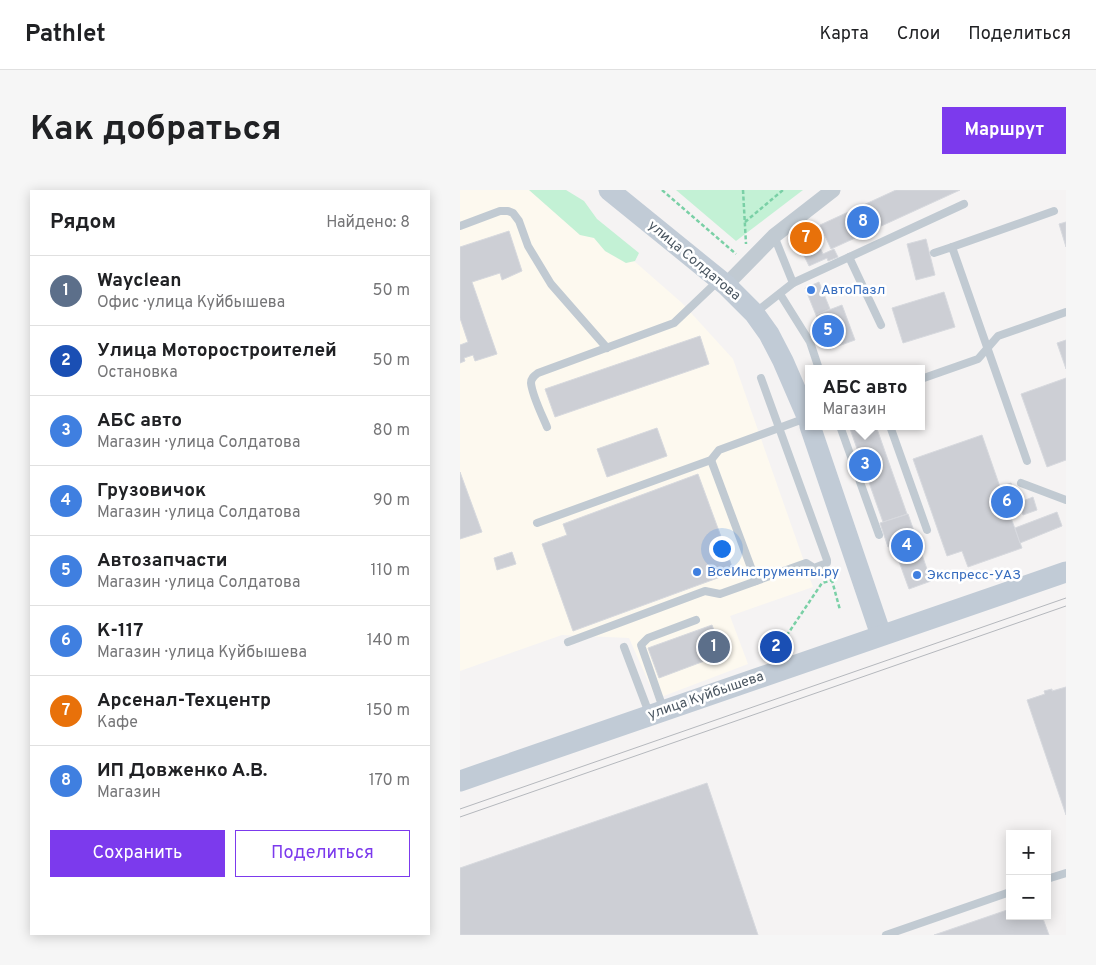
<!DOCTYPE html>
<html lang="ru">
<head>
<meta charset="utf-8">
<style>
	body { margin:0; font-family:Overpass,sans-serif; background:#f6f6f6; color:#202124 }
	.controls { position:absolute; right:15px; bottom:15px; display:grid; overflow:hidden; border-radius:0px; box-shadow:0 2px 12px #0003 }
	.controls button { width:45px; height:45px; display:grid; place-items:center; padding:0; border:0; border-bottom:1px solid #e0e0e0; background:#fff; color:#202124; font:25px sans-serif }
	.you { position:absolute; left:261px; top:358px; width:18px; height:18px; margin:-12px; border:4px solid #fff; border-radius:50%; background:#1a73e8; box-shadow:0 0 0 8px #1a73e833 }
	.badge { display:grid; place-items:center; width:32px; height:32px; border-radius:50%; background:#7c3aed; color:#fff; font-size:16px; font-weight:700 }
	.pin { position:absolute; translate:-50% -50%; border:2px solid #fff; box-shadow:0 1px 5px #0006 }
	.popup { position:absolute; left:345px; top:175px; width:120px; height:65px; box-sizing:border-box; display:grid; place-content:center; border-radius:0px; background:#fff; filter:drop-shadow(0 1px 4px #0005); font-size:16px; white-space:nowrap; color:#757577 }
	.popup b { font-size:19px; color:#202124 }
	.popup::after { content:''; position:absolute; left:50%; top:100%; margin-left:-10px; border:10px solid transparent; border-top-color:#fff }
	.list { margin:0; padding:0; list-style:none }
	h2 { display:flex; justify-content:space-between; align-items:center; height:65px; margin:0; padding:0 20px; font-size:21px }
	h2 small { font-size:16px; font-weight:400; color:#757577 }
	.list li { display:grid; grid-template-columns:32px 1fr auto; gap:15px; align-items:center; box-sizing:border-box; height:70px; padding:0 20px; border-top:1px solid #e0e0e0 }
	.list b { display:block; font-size:19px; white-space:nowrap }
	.list p { margin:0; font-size:16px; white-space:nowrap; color:#757577 }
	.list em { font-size:16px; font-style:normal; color:#757577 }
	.actions { display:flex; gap:10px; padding:15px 20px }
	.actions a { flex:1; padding:11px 0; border:1px solid #7c3aed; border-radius:0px; text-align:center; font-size:18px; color:#7c3aed }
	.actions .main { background:#7c3aed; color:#fff }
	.map { position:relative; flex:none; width:606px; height:745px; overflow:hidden; border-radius:0px }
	header { display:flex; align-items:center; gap:30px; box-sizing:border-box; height:70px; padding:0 25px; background:#fff; border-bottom:1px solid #e0e0e0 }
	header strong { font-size:24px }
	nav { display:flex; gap:28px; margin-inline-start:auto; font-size:18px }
	.intro { display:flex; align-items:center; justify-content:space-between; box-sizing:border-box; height:120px; padding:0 30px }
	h1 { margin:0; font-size:35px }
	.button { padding:12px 22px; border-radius:0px; background:#7c3aed; color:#fff; font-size:18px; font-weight:700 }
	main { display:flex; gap:30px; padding:0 30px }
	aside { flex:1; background:#fff; border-radius:0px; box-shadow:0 2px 12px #0003 }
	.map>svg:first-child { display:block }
	.commercial { fill:#fdf9ef }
	.green { fill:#c3f1d5 }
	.building { fill:#cdcfd5; stroke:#d7d9de }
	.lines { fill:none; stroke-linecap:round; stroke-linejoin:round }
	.path { stroke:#7ad0a6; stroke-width:2.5; stroke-dasharray:4 2.5; stroke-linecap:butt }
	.service { stroke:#c1cad2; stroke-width:8 }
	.minor { stroke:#c1cad2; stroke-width:15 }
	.secondary { stroke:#c1cbd6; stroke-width:21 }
	.tram { stroke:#b5b8bd; stroke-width:1 }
	.shop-dot { fill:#3f7fe0; stroke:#fff; stroke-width:2 }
	.labels { text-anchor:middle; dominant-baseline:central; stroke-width:5; stroke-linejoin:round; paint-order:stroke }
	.street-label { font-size:14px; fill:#4a5661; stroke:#fff }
	.shop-label { font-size:14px; fill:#366cbe; stroke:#fff; text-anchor:start }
</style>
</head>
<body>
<header>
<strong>Pathlet</strong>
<nav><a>Карта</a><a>Слои</a><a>Поделиться</a></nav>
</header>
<div class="intro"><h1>Как добраться</h1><a class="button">Маршрут</a></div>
<main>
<aside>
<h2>Рядом<small>Найдено: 8</small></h2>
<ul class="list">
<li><span class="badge" style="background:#5c6f8a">1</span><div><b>Wayclean</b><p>Офис · улица Куйбышева</p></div><em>50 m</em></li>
<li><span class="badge" style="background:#1a4fb4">2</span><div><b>Улица Моторостроителей</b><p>Остановка</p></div><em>50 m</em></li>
<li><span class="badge" style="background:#3f7fe0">3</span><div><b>АБС авто</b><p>Магазин · улица Солдатова</p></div><em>80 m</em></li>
<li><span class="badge" style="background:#3f7fe0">4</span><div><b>Грузовичок</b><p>Магазин · улица Солдатова</p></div><em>90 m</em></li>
<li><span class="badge" style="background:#3f7fe0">5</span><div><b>Автозапчасти</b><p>Магазин · улица Солдатова</p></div><em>110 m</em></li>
<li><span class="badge" style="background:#3f7fe0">6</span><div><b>К-117</b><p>Магазин · улица Куйбышева</p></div><em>140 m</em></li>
<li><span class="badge" style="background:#e8710a">7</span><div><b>Арсенал-Техцентр</b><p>Кафе</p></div><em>150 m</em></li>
<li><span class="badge" style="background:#3f7fe0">8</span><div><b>ИП Довженко А.В.</b><p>Магазин</p></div><em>170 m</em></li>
</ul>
<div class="actions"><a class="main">Сохранить</a><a>Поделиться</a></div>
</aside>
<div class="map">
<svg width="606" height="745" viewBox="0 0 606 745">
	<rect width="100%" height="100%" fill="#f5f3f3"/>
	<polygon class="commercial" points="0,0 93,0 222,113 273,169 353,397 270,426 288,474 196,509 169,448 102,445 0,481"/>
	<g class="green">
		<polygon points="69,0 106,0 124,11 137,29 179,63 175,71 166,73 145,61 134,48 120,45"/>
		<polygon points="216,0 343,0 276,51"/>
	</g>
	<g class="building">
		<polygon points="436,0 500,0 371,59 360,35"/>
		<polygon points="606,32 606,57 599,34"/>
		<polygon points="351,39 363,64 374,59 378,67 368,71 367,68 349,76 335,47"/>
		<polygon points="49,41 62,81 42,90 40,83 12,92 37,164 15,171 13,165 4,168 5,171 0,173 0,155 8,152 0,128 0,57"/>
		<polygon points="466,49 475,85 456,90 447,54"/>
		<polygon points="359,92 370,119 356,125 345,98"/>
		<polygon points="484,102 495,137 443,153 432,118"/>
		<polygon points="382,115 395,150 370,159 356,125"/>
		<polygon points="240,146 249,174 95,227 85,199"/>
		<polygon points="606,150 606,179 597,153"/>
		<polygon points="606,188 606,270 587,277 561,204"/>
		<polygon points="389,236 416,236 447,324 423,332"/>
		<polygon points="197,238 207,266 147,287 137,259"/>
		<polygon points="522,245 540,297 551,293 558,313 547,317 562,358 508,377 502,361 487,366 453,269"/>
		<polygon points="0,282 22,342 0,349"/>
		<polygon points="238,284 274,382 113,441 82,354 107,345 103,334"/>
		<polygon points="573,307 577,320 563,325 558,313"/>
		<polygon points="597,322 602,336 560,353 555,338"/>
		<polygon points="448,324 456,347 428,357 420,333"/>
		<polygon points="456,347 471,391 449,399 433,355"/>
		<polygon points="52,362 56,374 37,380 34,368"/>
		<polygon points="252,435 263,464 199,488 188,458"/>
		<polygon points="606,497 606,625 567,510 585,504 584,501 592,499 592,501"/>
		<polygon points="247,593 298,745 0,745 0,678"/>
		<polygon points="550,719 550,726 582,726 589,745 474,745"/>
	</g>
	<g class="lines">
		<g class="path">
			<polyline points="202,0 276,64"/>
			<polyline points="283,0 286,54"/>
			<polyline points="285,32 323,0"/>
			<polyline points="370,383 380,420"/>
			<polyline points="323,451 362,393 373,390"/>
		</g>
		<g class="service">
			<polyline points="0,36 40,21 48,21 53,23 59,31 68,56 91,94 147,158"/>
			<polyline points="492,57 594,21"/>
			<polyline points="474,63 492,57 567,271"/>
			<polyline points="389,67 421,135"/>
			<polyline points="333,93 504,14"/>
			<polyline points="320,104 350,152 359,179"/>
			<polyline points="296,122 333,93 314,46"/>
			<polyline points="461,189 518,169 538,146 606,122"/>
			<polyline points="380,236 419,345"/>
			<polyline points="430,236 467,340"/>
			<path d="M 87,237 C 82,225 72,205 71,193 C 71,188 74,186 78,183 L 214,133 L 258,91"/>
			<polyline points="251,270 296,391"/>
			<polyline points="561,293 606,310"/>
			<polyline points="77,333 251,270 259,260 346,228"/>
			<polyline points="108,452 245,401 260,404 346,373 354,378 367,373 367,370 301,188"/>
			<polyline points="164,457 189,523"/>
			<polyline points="203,518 181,455 188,448 236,430"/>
			<polyline points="587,689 606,683"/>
			<polyline points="426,745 550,702"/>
		</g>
		<polyline class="minor" points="266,95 314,46 373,0"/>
		<g class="secondary">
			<polyline points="149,0 266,95 294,123 309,144 323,171 349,231"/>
			<polyline points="350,236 421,445"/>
			<polyline points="0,591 606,382"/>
		</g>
		<g class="tram">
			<polyline points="0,619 606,408"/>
			<polyline points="0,627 606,416"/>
		</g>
	</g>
	<g class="shop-dot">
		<circle cx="351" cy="100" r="5"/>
		<circle cx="237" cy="382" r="5"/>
		<circle cx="457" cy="385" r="5"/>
	</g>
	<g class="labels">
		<g class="street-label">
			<text transform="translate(234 71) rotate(40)">улица Солдатова</text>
			<text transform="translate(246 506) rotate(-19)">улица Куйбышева</text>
		</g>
		<g class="shop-label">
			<text x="361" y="100">АвтоПазл</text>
			<text x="247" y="382">ВсеИнструменты.ру</text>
			<text x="467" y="385">Экспресс-УАЗ</text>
		</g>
	</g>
</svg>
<div class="controls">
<button>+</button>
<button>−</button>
</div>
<div class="you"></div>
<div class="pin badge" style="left:254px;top:457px;background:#5c6f8a">1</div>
<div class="pin badge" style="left:316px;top:457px;background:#1a4fb4">2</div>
<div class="pin badge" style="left:405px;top:275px;background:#3f7fe0">3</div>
<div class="popup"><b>АБС авто</b>Магазин</div>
<div class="pin badge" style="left:447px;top:356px;background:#3f7fe0">4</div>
<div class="pin badge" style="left:368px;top:141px;background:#3f7fe0">5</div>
<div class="pin badge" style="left:547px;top:312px;background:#3f7fe0">6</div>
<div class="pin badge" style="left:346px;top:48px;background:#e8710a">7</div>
<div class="pin badge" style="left:403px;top:32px;background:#3f7fe0">8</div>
</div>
</main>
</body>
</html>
